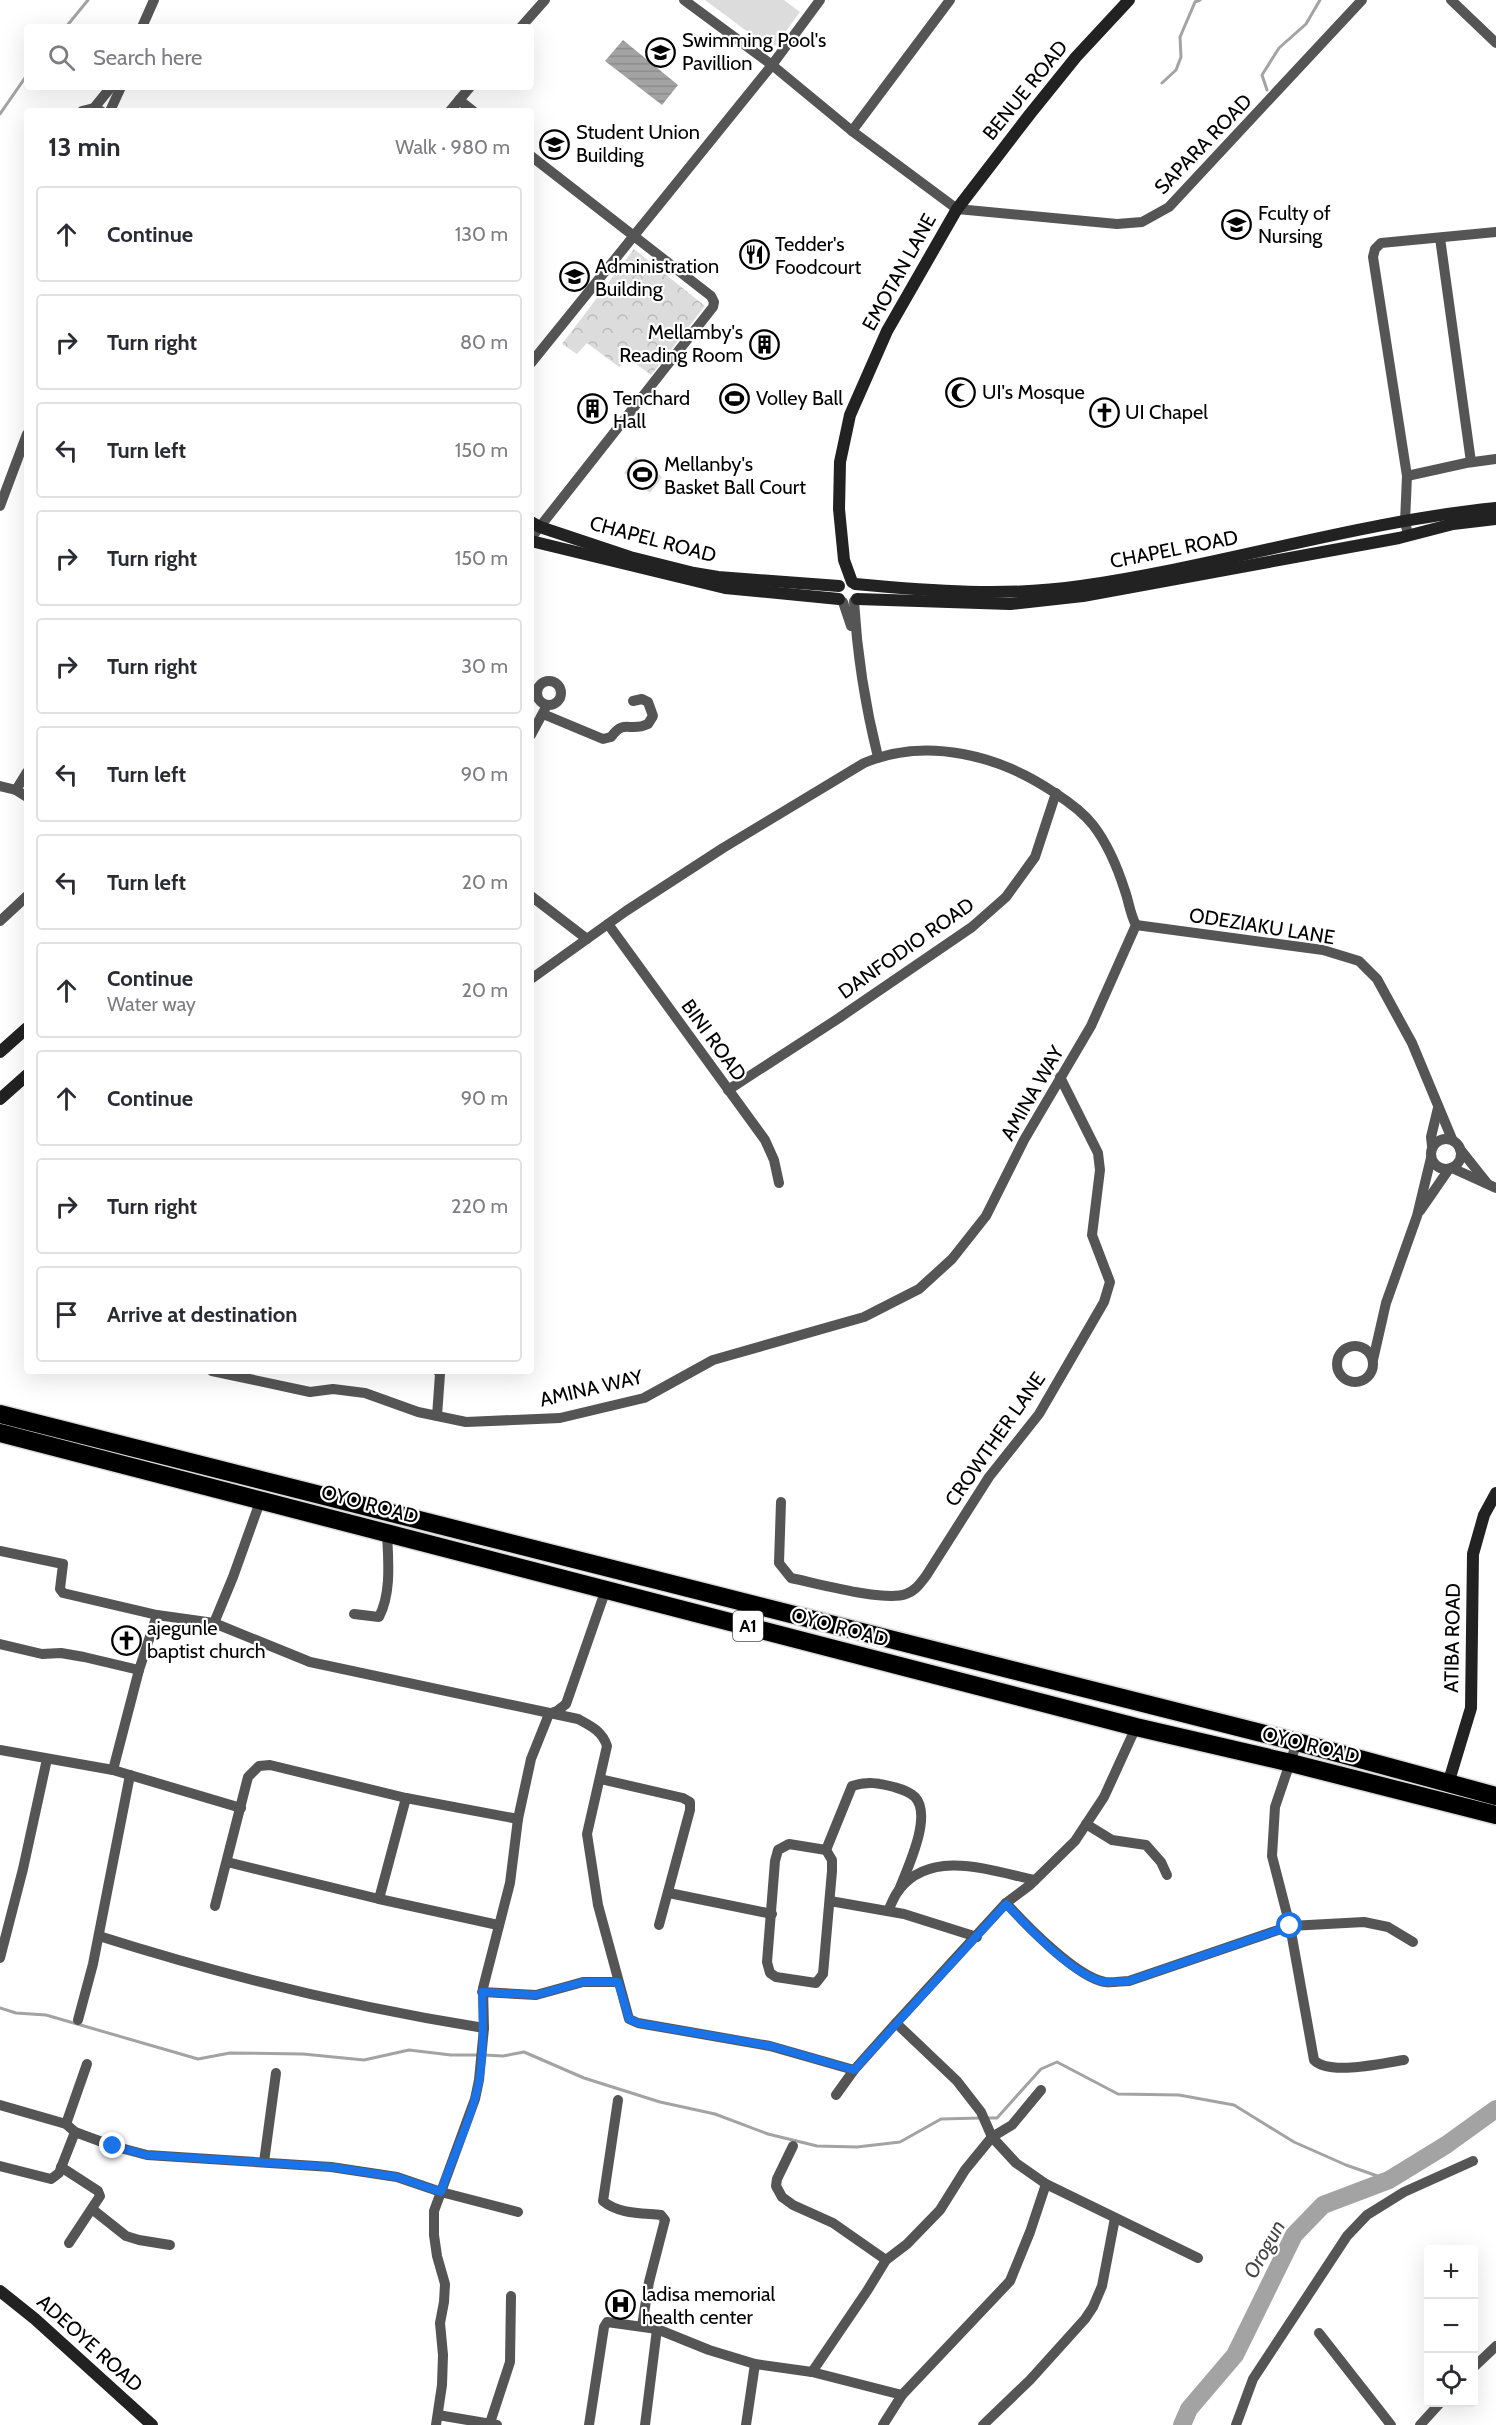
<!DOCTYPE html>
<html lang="en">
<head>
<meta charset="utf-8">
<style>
	body { margin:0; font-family:Cabin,sans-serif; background:#f2f2f3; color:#2b2b33 }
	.controls { position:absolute; right:18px; bottom:18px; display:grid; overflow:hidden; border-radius:6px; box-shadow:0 6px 24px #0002 }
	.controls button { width:54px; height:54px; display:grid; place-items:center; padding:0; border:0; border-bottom:2px solid #e1e1e2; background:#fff; color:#2b2b33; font:30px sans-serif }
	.stop { position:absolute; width:18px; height:18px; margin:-14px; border:4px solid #1a73e8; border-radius:50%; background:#fff }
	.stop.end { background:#1a73e8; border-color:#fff; box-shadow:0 2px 6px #0008 }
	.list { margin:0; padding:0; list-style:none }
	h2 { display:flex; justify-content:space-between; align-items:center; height:78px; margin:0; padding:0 24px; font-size:26px }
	h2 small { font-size:20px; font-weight:400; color:#7c7c81 }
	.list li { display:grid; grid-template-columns:39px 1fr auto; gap:18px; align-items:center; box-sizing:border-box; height:96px; margin:0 12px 12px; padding:0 12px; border:2px solid #e1e1e2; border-radius:6px }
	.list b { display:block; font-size:22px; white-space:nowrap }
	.list p { margin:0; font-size:20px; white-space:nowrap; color:#7c7c81 }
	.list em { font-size:20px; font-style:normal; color:#7c7c81 }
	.icon { flex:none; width:33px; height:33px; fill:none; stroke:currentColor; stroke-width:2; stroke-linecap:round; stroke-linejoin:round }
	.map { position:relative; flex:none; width:1496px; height:2425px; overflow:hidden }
	.search { position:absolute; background:#fff; box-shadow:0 6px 24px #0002; left:24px; top:24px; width:510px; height:66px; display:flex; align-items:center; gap:15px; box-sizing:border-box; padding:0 21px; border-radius:6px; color:#7c7c81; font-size:22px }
	.panel { position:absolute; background:#fff; box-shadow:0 6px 24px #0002; left:24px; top:108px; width:510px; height:1266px; border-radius:6px }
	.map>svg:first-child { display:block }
	.park { fill:url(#park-crowns) }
	.garden { fill:#dcdcdc }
	.water { fill:url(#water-rules) }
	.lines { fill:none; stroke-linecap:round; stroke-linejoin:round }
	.stream { stroke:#a3a3a3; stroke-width:3 }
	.river { stroke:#a3a3a3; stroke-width:18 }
	.highway-casing { stroke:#dbdbdb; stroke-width:21 }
	.street { stroke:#555; stroke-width:10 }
	.secondary { stroke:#222; stroke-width:12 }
	.highway { stroke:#000; stroke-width:18 }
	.route { stroke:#1a73e8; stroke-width:8 }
	.labels { text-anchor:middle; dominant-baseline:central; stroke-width:4.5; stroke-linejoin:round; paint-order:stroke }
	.shield { fill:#fff; stroke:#4c4c4c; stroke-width:1.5 }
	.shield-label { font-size:18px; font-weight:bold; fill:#000 }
	.poi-label { font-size:20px; fill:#000; stroke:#fff; text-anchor:start }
	.street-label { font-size:20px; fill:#000; stroke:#fff }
	.water-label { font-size:21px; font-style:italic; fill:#444; stroke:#fff }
</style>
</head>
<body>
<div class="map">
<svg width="1496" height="2425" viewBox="0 0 1496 2425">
	<defs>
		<pattern id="park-crowns" width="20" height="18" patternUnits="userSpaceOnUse" patternTransform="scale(1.5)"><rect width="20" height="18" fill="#dcdcdc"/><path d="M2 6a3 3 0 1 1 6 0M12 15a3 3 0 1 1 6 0" fill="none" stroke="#bbb"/></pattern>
		<pattern id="water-rules" width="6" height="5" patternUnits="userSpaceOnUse" patternTransform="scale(1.5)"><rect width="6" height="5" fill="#a3a3a3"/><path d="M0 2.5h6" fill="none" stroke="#8b8b8b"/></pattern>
	</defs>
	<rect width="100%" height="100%" fill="#fff"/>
	<polygon class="park" points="634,249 705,306 651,375 628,358 619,367 587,343 577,354 562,344"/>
	<g class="garden">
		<polygon points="705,0 784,0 800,12 772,50"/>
		<polygon points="636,457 662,477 650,493 624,473"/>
	</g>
	<polygon class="water" points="623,40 678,85 662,105 605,61"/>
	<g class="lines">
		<g class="stream">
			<polyline points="66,27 88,0"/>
			<polyline points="1162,83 1176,70 1181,57 1180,37 1195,2 1200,0"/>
			<polyline points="1267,90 1262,75 1279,48 1306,24 1320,0"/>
			<polyline points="0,114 27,75"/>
			<polyline points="0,2008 16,2013 46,2015 198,2059 230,2053 303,2054 364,2060 409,2050 451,2055 478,2055"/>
			<polyline points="484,2055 503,2056 524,2052 584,2078 660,2102 715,2114 768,2134 817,2146 857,2147 900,2142 941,2119 981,2118"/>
			<polyline points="987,2118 997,2118 1041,2069 1057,2062 1118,2094 1179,2095 1234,2105 1294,2142 1346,2165 1389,2180"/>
		</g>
		<polyline class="river" points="1182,2425 1189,2409 1235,2355 1294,2235 1323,2205 1389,2180 1446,2145 1496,2109"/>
		<defs>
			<g id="highway">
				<polyline points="0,1414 1297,1742 1496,1796"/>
				<polyline points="0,1433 1136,1727 1291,1763 1496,1815"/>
			</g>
		</defs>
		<use href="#highway" class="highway-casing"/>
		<g class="street">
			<polyline points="684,0 772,65 852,131 957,209 1117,224 1142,222 1169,207 1362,0"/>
			<polyline points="1451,0 1496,43"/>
			<polyline points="142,27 154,0"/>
			<polyline points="521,27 545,0"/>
			<polyline points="459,100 473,111"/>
			<polyline points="94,108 111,87"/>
			<polyline points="82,111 94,108 101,111"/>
			<polyline points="110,111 121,87"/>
			<polyline points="450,111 470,87"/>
			<polyline points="852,131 950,0"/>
			<polyline points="531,156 711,296 714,302 713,307 531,538"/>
			<polyline points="1440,238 1471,462"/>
			<polyline points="531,363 772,65 820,0"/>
			<polyline points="1407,476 1466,463 1496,459"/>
			<polyline points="0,506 27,434"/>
			<polyline points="1408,534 1405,522 1407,476 1373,257 1375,249 1381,243 1496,232"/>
			<path d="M 854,601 C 857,654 865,705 878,757"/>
			<polyline points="843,602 851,626"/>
			<circle cx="549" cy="693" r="12"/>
			<path d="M 543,714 L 603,739 L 611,737 C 625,718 629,733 648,724 L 653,716 L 648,702 L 642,699 L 633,701"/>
			<polyline points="531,735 545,709"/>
			<polyline points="0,786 16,790 27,797"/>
			<polyline points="16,790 27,772"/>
			<polyline points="531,896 587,939"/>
			<polyline points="0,921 27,896"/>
			<polyline points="608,924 765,1140 774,1160 779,1183"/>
			<polyline points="1136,925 1323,950 1359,961 1377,979 1412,1043 1452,1139"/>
			<polyline points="728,1090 839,1018 972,927 1006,897 1035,857 1056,793"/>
			<circle cx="1446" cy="1154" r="15"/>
			<polyline points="1432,1146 1431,1137 1438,1108"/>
			<polyline points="1460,1149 1487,1183"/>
			<polyline points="1452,1168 1496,1188"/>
			<polyline points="1420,1211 1449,1169"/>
			<circle cx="1355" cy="1364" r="18"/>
			<polyline points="1373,1360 1386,1303 1417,1216 1431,1158"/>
			<path d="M 212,1371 L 310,1392 L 333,1389 L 365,1393 L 418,1412 L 466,1422 L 560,1418 L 644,1398 L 713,1360 L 864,1317 L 919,1289 L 952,1259 L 986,1216 L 1024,1140 L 1091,1026 L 1136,925 C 1130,914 1129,902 1125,891 C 1118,869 1107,843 1093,825 C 1082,811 1069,802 1055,793 C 1001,756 927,736 864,763 L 723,848 L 626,911 L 531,979"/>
			<polyline points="437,1416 440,1374 438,1371"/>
			<path d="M 781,1502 L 779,1563 L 791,1578 C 816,1583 884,1602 906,1594 C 915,1591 920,1584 926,1576 L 989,1477 L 1039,1414 L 1104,1302 L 1110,1282 L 1092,1235 L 1100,1170 L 1098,1153 L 1060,1077"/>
			<path d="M 0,1551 L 63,1564 L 60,1589 L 63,1593 L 157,1615 L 214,1623 L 310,1662 L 578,1719 C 591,1726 602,1731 607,1746 L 587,1834 L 598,1905 L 629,2019 L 638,2023 L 770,2046 L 854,2070"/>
			<path d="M 354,1614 L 379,1617 C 392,1592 388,1559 387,1532"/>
			<polyline points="214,1623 233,1577 261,1499"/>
			<polyline points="0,1644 42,1654 61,1653 84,1657 139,1670"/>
			<path d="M 1297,1742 L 1275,1807 L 1272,1856 L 1290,1926 L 1314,2060 C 1329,2076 1382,2063 1404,2060"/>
			<polyline points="0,1750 113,1770 241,1808"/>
			<polyline points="113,1770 139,1670 157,1615"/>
			<polyline points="600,1779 683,1798 690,1802 690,1810 659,1925"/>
			<polyline points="1086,1824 1112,1840 1146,1845 1161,1862 1167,1875"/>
			<polygon points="789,1844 826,1850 832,1860 832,1871 823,1974 816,1983 776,1977 770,1973 767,1962 775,1861 778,1850"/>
			<path d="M 826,1850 L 852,1786 C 867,1781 879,1783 894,1787 C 901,1789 909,1791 915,1797 C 933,1816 907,1869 899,1890"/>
			<polyline points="227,1862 379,1899 498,1925"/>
			<polyline points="669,1893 772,1914"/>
			<polyline points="379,1899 406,1798"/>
			<polyline points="830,1901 904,1914 977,1937"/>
			<path d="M 1006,1903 C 1026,1925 1076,1977 1105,1982 C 1113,1983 1121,1981 1129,1981 L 1290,1926 L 1364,1922 L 1388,1927 L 1413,1942"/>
			<polyline points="215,1906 248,1777 259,1766 270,1765 406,1798 518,1819"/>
			<path d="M 888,1911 C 891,1905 894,1896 899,1890 C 931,1848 992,1871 1035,1880"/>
			<path d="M 99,1936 C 225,1976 353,2007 484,2028"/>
			<polyline points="0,1958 23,1869 47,1759"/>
			<polyline points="482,1992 536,1995 583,1982 618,1982"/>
			<polyline points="78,2020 93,1964 130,1775"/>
			<polyline points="896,2023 957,2081 981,2112 992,2137 1016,2163 1046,2184 1198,2258"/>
			<polyline points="836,2095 854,2070 896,2023 1006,1903 1030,1885 1075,1841 1104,1797 1136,1727"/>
			<path d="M 618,2100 L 603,2201 C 618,2214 642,2213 661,2215 L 665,2220 L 649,2282 L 642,2326"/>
			<polyline points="0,2105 66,2124 75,2132 113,2146 147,2155 331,2167 397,2177 441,2192 518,2212"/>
			<polyline points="66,2124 87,2064"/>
			<polyline points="793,2146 777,2179 776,2186 782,2197 793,2205 833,2223 886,2260"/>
			<polyline points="264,2162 276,2073"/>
			<polyline points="0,2166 51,2179 59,2173 75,2132"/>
			<polyline points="61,2167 98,2191 100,2196 69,2243"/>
			<polyline points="92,2209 126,2236 139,2240 170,2245"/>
			<polyline points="1319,2333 1391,2425"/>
			<polyline points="1474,2367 1496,2346"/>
			<polyline points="812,2372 867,2291 886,2260 907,2244 940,2210 965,2170 992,2137 1012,2125 1041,2090"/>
			<polyline points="438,2415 497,2425"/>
			<polyline points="490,2423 510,2362 511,2296"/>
			<polyline points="436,2425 442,2385 443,2355 440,2323 444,2302 445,2284 437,2256 434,2235 434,2211 475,2099 479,2080 484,2028 483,1988 510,1883 518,1819 531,1759 549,1714 557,1711 566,1704 606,1589"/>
			<polyline points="589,2425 604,2327 607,2322 657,2329 709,2350 755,2364 812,2372 902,2395"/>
			<polyline points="645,2425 657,2329"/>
			<polyline points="746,2425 755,2364"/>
			<polyline points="883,2425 902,2395 1010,2281 1030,2232 1046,2184"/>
			<polyline points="983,2425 1030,2380 1085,2319 1093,2307 1102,2286 1115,2218"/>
			<polyline points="1236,2425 1253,2379 1347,2236 1367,2215 1404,2192 1473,2161"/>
			<polyline points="1420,2425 1441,2402"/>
		</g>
		<g class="secondary">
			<polyline points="531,522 540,527 630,557 694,573 718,577 839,586"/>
			<polyline points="531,541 725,588 839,599"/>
			<polyline points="852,582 844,560 839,509 840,462 850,415 887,331 957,209 1030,114 1076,57 1129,0"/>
			<path d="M 855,584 C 930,591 1007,597 1081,586 C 1221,566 1356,522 1496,508"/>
			<polyline points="857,599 1010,604 1083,596 1399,538 1453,524 1496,519"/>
			<polyline points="0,1052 27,1028"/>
			<polyline points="0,1099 27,1075"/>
			<polyline points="1448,1784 1471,1708 1473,1554 1484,1515 1496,1493"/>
			<polyline points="0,2291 35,2319 152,2425"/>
		</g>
		<use href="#highway" class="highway"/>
	</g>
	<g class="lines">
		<path class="route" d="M 113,2146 L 147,2155 L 331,2167 L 397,2177 L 441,2192 C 453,2155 472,2119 479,2081 C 484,2052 483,2021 482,1992 L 536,1995 L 583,1982 L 618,1982 L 629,2019 L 638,2023 L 771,2046 L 854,2070 L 1006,1904 C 1027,1926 1074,1977 1105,1982 C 1113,1983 1121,1981 1129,1981 L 1290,1926"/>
	</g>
	<defs>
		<symbol id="university-ring" viewBox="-11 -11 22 22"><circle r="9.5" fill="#fff" stroke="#000" stroke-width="1.5"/><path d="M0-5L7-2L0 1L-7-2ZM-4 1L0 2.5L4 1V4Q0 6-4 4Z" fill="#000"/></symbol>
		<symbol id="restaurant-ring" viewBox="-11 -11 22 22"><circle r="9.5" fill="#fff" stroke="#000" stroke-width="1.5"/><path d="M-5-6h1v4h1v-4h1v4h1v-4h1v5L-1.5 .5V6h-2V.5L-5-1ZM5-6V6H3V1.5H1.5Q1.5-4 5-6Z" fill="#000"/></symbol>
		<symbol id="building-ring" viewBox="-11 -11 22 22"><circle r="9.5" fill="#fff" stroke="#000" stroke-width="1.5"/><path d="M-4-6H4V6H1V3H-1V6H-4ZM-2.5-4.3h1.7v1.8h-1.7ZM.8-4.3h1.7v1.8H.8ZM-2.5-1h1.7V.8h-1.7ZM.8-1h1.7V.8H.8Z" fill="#000"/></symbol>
		<symbol id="mosque-ring" viewBox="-11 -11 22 22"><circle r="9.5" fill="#fff" stroke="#000" stroke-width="1.5"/><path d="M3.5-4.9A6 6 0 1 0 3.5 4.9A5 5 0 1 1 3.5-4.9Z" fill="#000"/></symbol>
		<symbol id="stadium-ring" viewBox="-11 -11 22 22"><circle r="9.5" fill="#fff" stroke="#000" stroke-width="1.5"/><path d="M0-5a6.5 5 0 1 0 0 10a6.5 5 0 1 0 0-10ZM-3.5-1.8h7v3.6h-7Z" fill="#000"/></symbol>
		<symbol id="church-ring" viewBox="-11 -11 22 22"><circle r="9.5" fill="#fff" stroke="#000" stroke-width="1.5"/><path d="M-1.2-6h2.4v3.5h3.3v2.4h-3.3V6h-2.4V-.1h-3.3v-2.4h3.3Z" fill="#000"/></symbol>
		<symbol id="hospital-ring" viewBox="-11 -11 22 22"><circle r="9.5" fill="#fff" stroke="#000" stroke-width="1.5"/><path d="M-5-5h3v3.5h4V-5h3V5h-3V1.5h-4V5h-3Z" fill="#000"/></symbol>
	</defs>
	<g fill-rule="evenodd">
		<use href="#university-ring" x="644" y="36" width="33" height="33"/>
		<use href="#university-ring" x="538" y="128" width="33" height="33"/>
		<use href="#university-ring" x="1220" y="208" width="33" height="33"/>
		<use href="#restaurant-ring" x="738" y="238" width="33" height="33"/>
		<use href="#university-ring" x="558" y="260" width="33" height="33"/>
		<use href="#building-ring" x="748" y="328" width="33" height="33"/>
		<use href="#mosque-ring" x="944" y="376" width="33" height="33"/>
		<use href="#stadium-ring" x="718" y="382" width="33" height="33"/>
		<use href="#building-ring" x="576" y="392" width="33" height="33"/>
		<use href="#church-ring" x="1088" y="396" width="33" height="33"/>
		<use href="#stadium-ring" x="626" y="458" width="33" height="33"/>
		<use href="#church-ring" x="110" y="1624" width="33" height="33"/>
		<use href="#hospital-ring" x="604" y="2288" width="33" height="33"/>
	</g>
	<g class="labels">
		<rect class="shield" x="733" y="1611" width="30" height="30" rx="4.5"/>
		<g class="shield-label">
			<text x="748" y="1626">A1</text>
		</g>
		<g class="poi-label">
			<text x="682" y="40">Swimming Pool's<tspan x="682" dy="23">Pavillion</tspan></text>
			<text x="576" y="132">Student Union<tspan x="576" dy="23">Building</tspan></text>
			<text x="1258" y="213">Fculty of<tspan x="1258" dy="23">Nursing</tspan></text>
			<text x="775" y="244">Tedder's<tspan x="775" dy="23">Foodcourt</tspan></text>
			<text x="595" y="266">Administration<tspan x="595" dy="23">Building</tspan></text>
			<text x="743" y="332" text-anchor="end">Mellamby's<tspan x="743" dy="23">Reading Room</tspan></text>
			<text x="982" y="392">UI's Mosque</text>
			<text x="613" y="398">Tenchard<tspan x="613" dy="23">Hall</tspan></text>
			<text x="756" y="398">Volley Ball</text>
			<text x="1125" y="412">UI Chapel</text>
			<text x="664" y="464">Mellanby's<tspan x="664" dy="23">Basket Ball Court</tspan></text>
			<text x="147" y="1628">ajegunle<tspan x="147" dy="23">baptist church</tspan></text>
			<text x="642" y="2294">ladisa memorial<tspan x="642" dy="23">health center</tspan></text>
		</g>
		<g class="street-label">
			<text transform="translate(1025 90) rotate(-51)">BENUE ROAD</text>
			<text transform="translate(1203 144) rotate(-46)">SAPARA ROAD</text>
			<text transform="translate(899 272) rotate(-61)">EMOTAN LANE</text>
			<text transform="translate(653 539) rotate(15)">CHAPEL ROAD</text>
			<text transform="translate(1174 549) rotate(-11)">CHAPEL ROAD</text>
			<text transform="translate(1262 926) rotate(9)">ODEZIAKU LANE</text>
			<text transform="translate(906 948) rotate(-35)">DANFODIO ROAD</text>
			<text transform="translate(714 1040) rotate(54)">BINI ROAD</text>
			<text transform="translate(1032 1093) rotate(-60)">AMINA WAY</text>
			<text transform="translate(591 1388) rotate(-13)">AMINA WAY</text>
			<text transform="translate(995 1439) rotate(-55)">CROWTHER LANE</text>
			<text transform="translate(370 1504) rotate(15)">OYO ROAD</text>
			<text transform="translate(840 1627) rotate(15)">OYO ROAD</text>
			<text transform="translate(1452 1638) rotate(-89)">ATIBA ROAD</text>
			<text transform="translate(1311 1745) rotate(14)">OYO ROAD</text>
			<text transform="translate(90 2343) rotate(42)">ADEOYE ROAD</text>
		</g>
		<g class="water-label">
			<text transform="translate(1264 2249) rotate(-61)">Orogun</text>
		</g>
	</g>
</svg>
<div class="controls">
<button>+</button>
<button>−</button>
<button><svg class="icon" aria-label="locate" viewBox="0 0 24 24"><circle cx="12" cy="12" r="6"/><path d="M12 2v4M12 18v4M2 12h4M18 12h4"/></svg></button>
</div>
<div class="stop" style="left:1290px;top:1926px"></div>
<div class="stop end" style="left:113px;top:2146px"></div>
<div class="search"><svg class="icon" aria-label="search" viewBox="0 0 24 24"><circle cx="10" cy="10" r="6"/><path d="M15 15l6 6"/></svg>Search here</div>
<section class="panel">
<h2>13 min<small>Walk · 980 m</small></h2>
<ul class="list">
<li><svg class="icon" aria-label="ahead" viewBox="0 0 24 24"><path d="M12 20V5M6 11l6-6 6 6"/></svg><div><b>Continue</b></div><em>130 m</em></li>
<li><svg class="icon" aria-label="right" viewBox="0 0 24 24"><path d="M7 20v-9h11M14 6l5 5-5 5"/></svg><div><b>Turn right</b></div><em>80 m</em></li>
<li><svg class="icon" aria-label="left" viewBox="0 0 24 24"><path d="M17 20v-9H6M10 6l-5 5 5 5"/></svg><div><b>Turn left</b></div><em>150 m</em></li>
<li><svg class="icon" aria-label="right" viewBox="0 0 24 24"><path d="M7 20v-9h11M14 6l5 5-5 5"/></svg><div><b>Turn right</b></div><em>150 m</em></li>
<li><svg class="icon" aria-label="right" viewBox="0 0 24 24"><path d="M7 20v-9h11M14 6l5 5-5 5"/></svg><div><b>Turn right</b></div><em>30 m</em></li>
<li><svg class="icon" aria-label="left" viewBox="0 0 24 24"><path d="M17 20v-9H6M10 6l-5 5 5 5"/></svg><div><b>Turn left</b></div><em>90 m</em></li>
<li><svg class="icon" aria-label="left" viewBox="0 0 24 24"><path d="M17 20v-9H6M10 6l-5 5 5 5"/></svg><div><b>Turn left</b></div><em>20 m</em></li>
<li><svg class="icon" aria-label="ahead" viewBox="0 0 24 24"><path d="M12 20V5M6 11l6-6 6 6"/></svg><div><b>Continue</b><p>Water way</p></div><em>20 m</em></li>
<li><svg class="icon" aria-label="ahead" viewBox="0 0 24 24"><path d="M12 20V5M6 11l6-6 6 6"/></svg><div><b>Continue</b></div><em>90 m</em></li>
<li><svg class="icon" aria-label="right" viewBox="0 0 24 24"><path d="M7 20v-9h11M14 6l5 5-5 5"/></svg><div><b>Turn right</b></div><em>220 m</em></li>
<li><svg class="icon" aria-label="arrive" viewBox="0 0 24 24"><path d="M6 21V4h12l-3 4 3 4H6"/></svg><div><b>Arrive at destination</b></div></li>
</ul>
</section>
</div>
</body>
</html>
